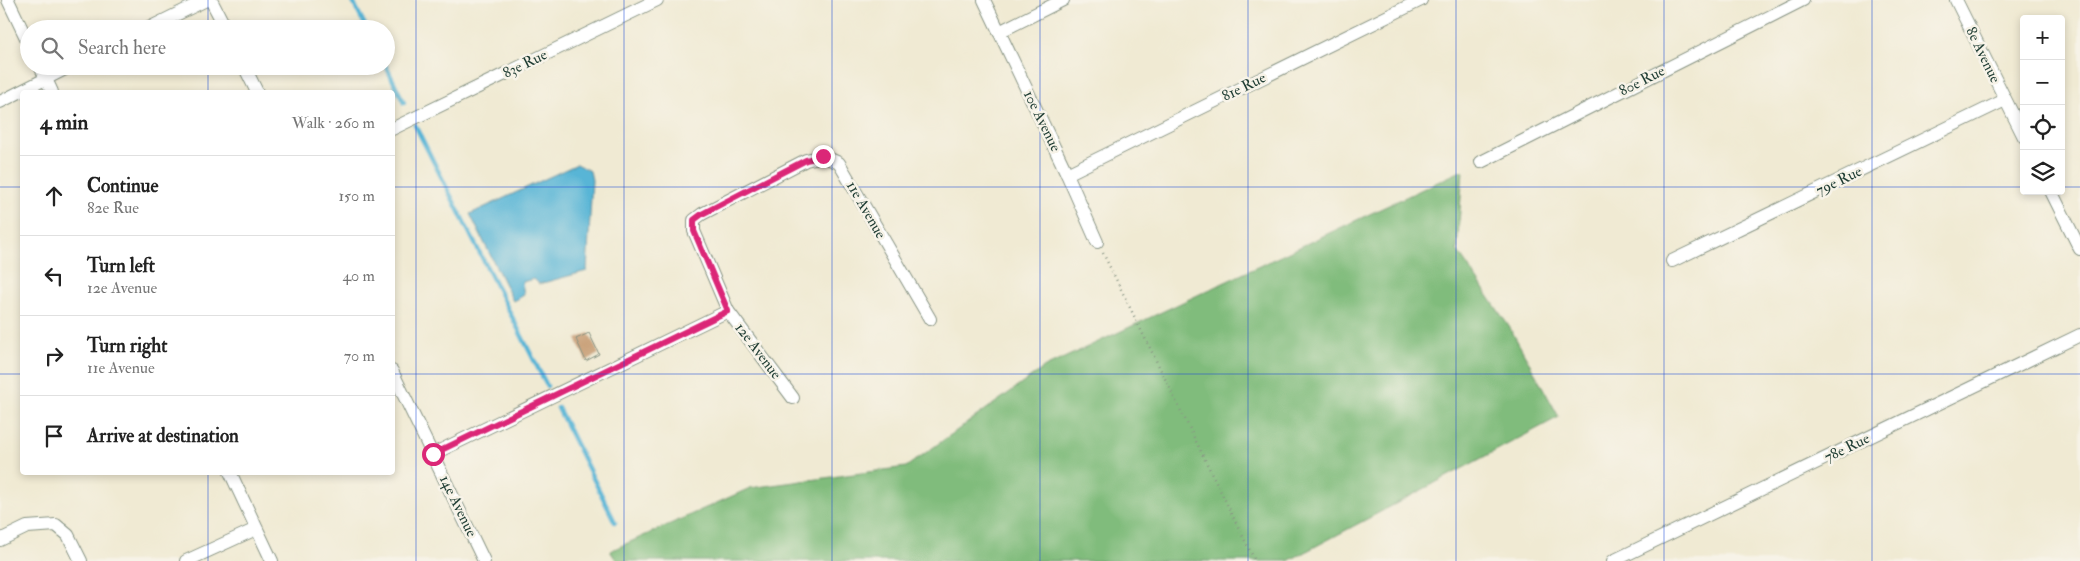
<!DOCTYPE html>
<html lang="en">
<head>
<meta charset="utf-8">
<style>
	body { margin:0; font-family:"IM FELL Double Pica",serif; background:#f6f6f6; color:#222 }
	.controls { position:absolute; right:15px; top:15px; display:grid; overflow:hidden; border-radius:5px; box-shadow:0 2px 8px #0003 }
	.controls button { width:45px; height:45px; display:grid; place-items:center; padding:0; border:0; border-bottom:1px solid #e0e0e0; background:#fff; color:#222; font:25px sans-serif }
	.stop { position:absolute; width:15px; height:15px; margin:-11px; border:4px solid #db2777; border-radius:50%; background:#fff }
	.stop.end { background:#db2777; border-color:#fff; box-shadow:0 1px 5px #0008 }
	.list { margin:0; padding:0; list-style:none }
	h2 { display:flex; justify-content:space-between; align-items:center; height:65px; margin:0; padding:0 20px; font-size:21px }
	h2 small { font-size:16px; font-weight:400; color:#767676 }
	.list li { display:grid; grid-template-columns:32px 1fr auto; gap:15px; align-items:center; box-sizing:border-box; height:80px; padding:0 20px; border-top:1px solid #e0e0e0 }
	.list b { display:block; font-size:19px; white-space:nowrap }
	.list p { margin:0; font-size:16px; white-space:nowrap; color:#767676 }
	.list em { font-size:16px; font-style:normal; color:#767676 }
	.icon { flex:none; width:28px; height:28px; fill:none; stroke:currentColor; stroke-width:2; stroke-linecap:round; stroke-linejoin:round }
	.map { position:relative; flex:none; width:2080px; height:561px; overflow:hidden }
	.search { position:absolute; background:#fff; box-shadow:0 2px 8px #0003; left:20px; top:20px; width:375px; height:55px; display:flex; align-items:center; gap:12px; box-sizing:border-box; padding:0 18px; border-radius:28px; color:#767676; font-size:19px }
	.panel { position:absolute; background:#fff; box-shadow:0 2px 8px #0003; left:20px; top:90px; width:375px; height:385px; border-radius:5px }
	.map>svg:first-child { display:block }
	.forest { fill:#80bc7b; stroke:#507c58 }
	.water { fill:#58b5d6; stroke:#3c7985 }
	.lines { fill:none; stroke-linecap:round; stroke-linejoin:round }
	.stream { stroke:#58b5d6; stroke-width:4.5 }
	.building { fill:#c9a078 }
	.street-casing { stroke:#889484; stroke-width:14 }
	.path { stroke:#889484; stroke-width:2.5; stroke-dasharray:1 4; stroke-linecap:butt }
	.street { stroke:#fff; stroke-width:12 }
	.route { stroke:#db2777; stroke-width:6 }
	.grid { fill:none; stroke:#1d4ed8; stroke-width:1; stroke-opacity:0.55 }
	.labels { text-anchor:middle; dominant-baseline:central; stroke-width:5; stroke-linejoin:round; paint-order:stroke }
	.street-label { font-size:15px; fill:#1f3d34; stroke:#f7f3e8 }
</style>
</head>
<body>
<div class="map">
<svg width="2080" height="561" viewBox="0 0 2080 561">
	<rect width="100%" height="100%" fill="#f7f3e8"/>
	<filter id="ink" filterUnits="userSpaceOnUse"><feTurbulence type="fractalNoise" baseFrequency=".02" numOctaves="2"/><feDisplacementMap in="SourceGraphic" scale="10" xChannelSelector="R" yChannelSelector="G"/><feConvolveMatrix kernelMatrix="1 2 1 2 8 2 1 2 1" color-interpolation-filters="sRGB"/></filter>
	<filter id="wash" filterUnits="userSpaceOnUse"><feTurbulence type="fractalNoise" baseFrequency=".0096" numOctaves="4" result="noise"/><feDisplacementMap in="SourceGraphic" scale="20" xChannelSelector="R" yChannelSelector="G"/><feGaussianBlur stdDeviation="1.12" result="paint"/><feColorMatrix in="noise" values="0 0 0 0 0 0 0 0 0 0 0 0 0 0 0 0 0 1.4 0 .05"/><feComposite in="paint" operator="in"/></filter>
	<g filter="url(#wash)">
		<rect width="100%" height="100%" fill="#f0ead3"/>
		<polygon class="forest" points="1463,170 1457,250 1510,328 1559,417 1288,561 617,561 610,551 750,488 906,467 1045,367"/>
		<polygon class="water" points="577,164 590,171 592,180 587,271 539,284 534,279 522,282 524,295 513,301 470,214"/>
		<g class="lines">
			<g class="stream">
				<polyline points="352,0 367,29"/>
				<polyline points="386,66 404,103"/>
				<polyline points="415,125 547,386"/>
				<polyline points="558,408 615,522"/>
			</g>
		</g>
		<g id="blocks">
			<polygon class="building" points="589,333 599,354 586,361 576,339"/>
		</g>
	</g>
	<g filter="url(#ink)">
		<use href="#blocks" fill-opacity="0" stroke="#889484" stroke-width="1"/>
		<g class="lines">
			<defs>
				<g id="street">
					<polyline points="8,0 29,44"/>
					<polyline points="211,0 226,29"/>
					<polyline points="984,0 1067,174 1097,242"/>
					<polyline points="1956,0 2024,137"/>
					<polyline points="147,29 206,0"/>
					<polyline points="999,32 1063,0"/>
					<polyline points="40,66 52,92"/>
					<polyline points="244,66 257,92"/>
					<polyline points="0,102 71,66"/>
					<polyline points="392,129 657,0"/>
					<polyline points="1481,162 1803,0"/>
					<polyline points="1067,174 1421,0"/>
					<polyline points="2051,191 2080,249"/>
					<polyline points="1672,261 2005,100"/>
					<polyline points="392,371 484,561"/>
					<polyline points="793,398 728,311 694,231 694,220 702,214 806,160 823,156 839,163 930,319"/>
					<polyline points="433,454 728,311"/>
					<polyline points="230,472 272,561"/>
					<polyline points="0,540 27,527 56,525 68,535 81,561"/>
					<polyline points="186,561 256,529"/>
					<polyline points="1613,561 2080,335"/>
				</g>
			</defs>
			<use href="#street" class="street-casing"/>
			<polyline class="path" points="1103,253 1255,561"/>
			<use href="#street" class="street"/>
		</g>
	</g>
	<g class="lines" filter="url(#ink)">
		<polyline class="route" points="433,454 728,311 694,231 694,220 702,214 806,160 823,156"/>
	</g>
	<path class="grid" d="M 208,0 L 208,29M 416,0 L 416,561M 624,0 L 624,561M 832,0 L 832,561M 1040,0 L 1040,561M 1248,0 L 1248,561M 1456,0 L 1456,561M 1664,0 L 1664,561M 1872,0 L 1872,561M 208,66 L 208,92M 0,187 L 22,187M 392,187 L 2024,187M 2061,187 L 2080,187M 0,374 L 22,374M 392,374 L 2080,374M 208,472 L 208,561"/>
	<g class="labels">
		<g class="street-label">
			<text transform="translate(1983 55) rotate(64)">8e Avenue</text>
			<text transform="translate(525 64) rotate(-26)">83e Rue</text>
			<text transform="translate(1642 81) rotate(-27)">80e Rue</text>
			<text transform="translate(1244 87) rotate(-26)">81e Rue</text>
			<text transform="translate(1042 121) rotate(64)">10e Avenue</text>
			<text transform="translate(1839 181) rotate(-26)">79e Rue</text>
			<text transform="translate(866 210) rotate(60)">11e Avenue</text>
			<text transform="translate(758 351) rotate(53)">12e Avenue</text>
			<text transform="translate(1847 448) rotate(-26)">78e Rue</text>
			<text transform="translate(458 506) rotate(64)">14e Avenue</text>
		</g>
	</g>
</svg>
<div class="controls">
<button>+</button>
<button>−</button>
<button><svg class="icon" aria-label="locate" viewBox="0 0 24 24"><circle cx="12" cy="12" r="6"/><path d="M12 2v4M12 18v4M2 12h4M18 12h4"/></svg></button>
<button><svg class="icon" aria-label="layers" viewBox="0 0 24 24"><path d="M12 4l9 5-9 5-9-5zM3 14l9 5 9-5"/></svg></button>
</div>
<div class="stop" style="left:433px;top:454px"></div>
<div class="stop end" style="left:823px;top:156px"></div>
<div class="search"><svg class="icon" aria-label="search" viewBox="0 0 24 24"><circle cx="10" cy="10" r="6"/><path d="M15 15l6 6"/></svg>Search here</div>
<section class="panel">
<h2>4 min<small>Walk · 260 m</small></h2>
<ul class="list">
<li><svg class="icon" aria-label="ahead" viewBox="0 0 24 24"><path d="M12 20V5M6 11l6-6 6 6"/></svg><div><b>Continue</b><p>82e Rue</p></div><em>150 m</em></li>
<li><svg class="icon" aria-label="left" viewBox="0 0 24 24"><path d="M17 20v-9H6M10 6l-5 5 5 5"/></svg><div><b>Turn left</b><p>12e Avenue</p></div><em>40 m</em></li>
<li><svg class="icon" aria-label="right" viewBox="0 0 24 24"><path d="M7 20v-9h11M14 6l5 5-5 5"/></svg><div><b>Turn right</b><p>11e Avenue</p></div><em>70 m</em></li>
<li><svg class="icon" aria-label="arrive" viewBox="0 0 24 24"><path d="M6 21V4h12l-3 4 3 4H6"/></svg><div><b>Arrive at destination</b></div></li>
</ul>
</section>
</div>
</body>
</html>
